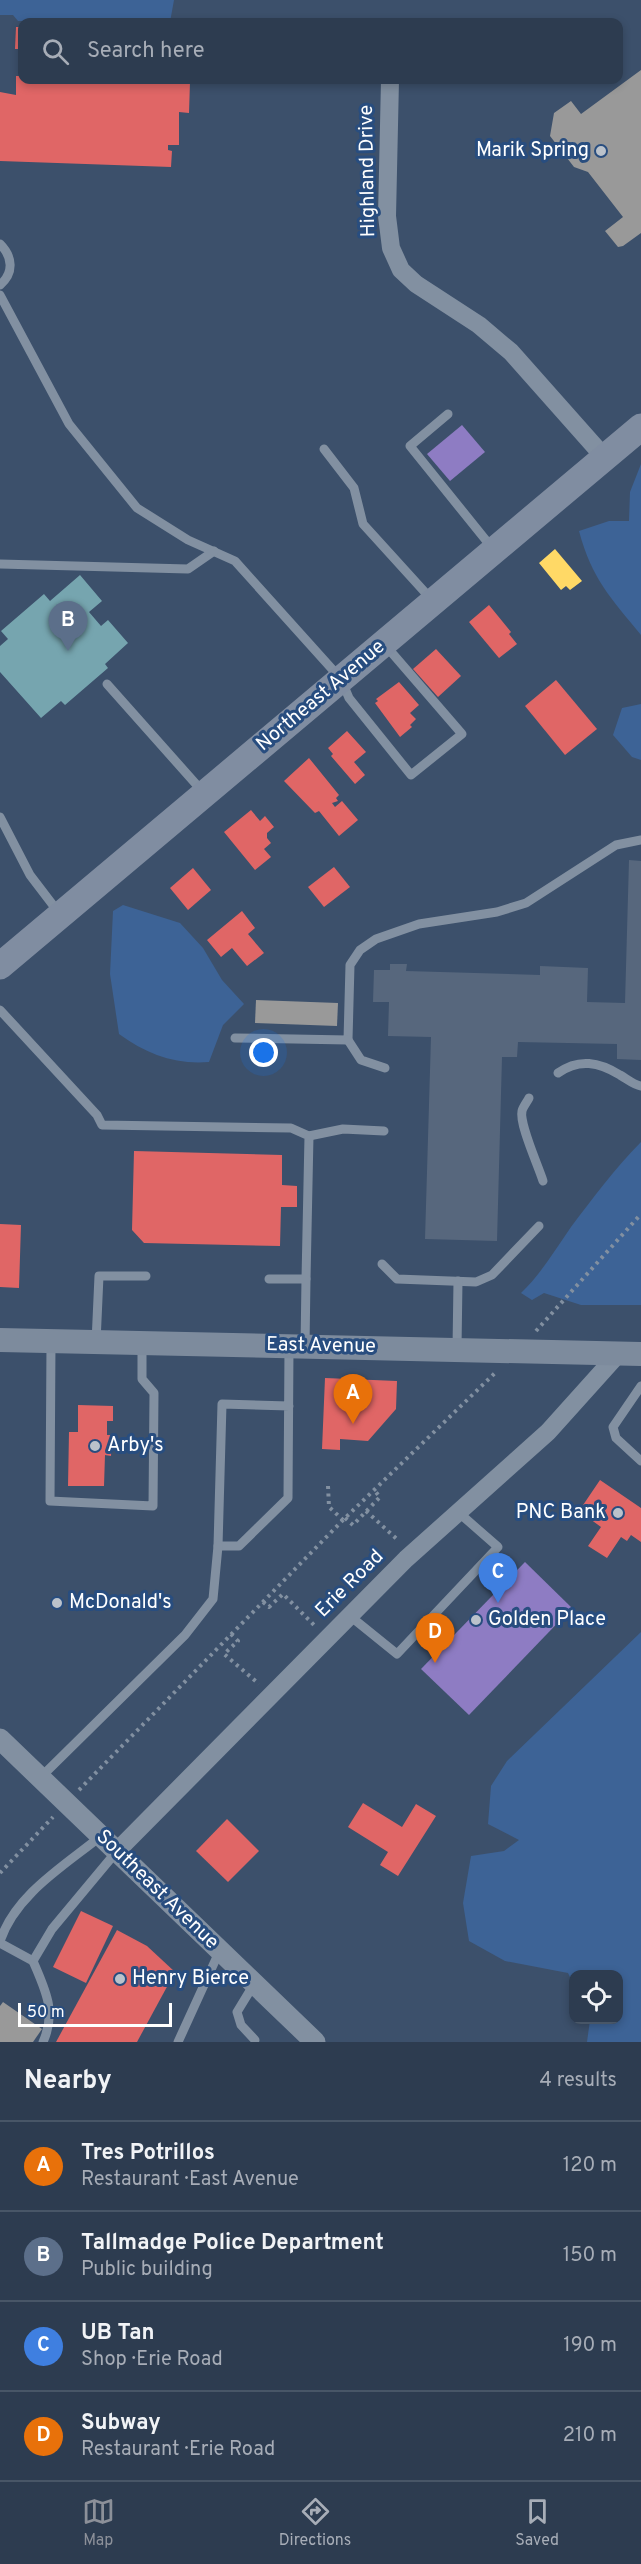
<!DOCTYPE html>
<html lang="en">
<head>
<meta charset="utf-8">
<style>
	body { margin:0; font-family:Overpass,sans-serif; background:#354357; color:#f1f3f6 }
	.controls { position:absolute; right:18px; bottom:18px; display:grid; overflow:hidden; border-radius:12px; box-shadow:0 3px 9px #0003 }
	.controls button { width:54px; height:54px; display:grid; place-items:center; padding:0; border:0; border-bottom:2px solid #485667; background:#2d3c50; color:#f1f3f6; font:30px sans-serif }
	.scale { position:absolute; left:18px; bottom:15px; width:154px; box-sizing:border-box; padding-left:6px; border:3px solid #fff; border-top:0; font-size:16px; line-height:21px; white-space:nowrap; color:#fff; -webkit-text-stroke:4px #284d7f; paint-order:stroke }
	.you { position:absolute; left:264px; top:1053px; width:21px; height:21px; margin:-15px; border:4px solid #fff; border-radius:50%; background:#1a73e8; box-shadow:0 0 0 9px #1a73e833 }
	.badge { display:grid; place-items:center; width:39px; height:39px; border-radius:50%; background:#8c9099; color:#fff; font-size:20px; font-weight:700 }
	.pin { position:absolute; translate:-50% -50px; filter:drop-shadow(0 2px 3px #0008) }
	.pin::after { content:''; position:absolute; top:32px; width:21px; height:18px; background:inherit; clip-path:polygon(0 0,100% 0,50% 100%) }
	.list { margin:0; padding:0; list-style:none }
	h2 { display:flex; justify-content:space-between; align-items:center; height:78px; margin:0; padding:0 24px; font-size:26px }
	h2 small { font-size:20px; font-weight:400; color:#a7adb7 }
	.list li { display:grid; grid-template-columns:39px 1fr auto; gap:18px; align-items:center; box-sizing:border-box; height:90px; padding:0 24px; border-top:2px solid #485667 }
	.list b { display:block; font-size:22px; white-space:nowrap }
	.list p { margin:0; font-size:20px; white-space:nowrap; color:#a7adb7 }
	.list em { font-size:20px; font-style:normal; color:#a7adb7 }
	.icon { flex:none; width:33px; height:33px; fill:none; stroke:currentColor; stroke-width:2; stroke-linecap:round; stroke-linejoin:round }
	.map { position:relative; flex:none; width:641px; height:2042px; overflow:hidden }
	.search { position:absolute; background:#2d3c50; box-shadow:0 3px 9px #0003; left:18px; right:18px; top:18px; height:66px; display:flex; align-items:center; gap:15px; box-sizing:border-box; padding:0 21px; border-radius:12px; color:#a7adb7; font-size:22px }
	.sheet { height:438px; background:#2d3c50 }
	nav { display:flex; justify-content:space-around; align-items:center; box-sizing:border-box; height:84px; border-top:2px solid #485667; background:#2d3c50; font-size:16px; color:#a7adb7 }
	nav a { display:grid; justify-items:center; gap:3px }
	nav .on { color:#8c9099 }
	.map>svg:first-child { display:block }
	.green { fill:#3d6396 }
	.homes { fill:#ffd966 }
	.shops { fill:#e06666 }
	.offices { fill:#8e7cc3 }
	.public { fill:#76a5af }
	.industry { fill:#999 }
	.building { fill:#57677d }
	.lines { fill:none; stroke-linecap:round; stroke-linejoin:round }
	.path { stroke:#8290a1; stroke-width:4; stroke-dasharray:3 4.5; stroke-linecap:butt }
	.service { stroke:#8290a1; stroke-width:9 }
	.minor { stroke:#8290a1; stroke-width:18 }
	.tertiary { stroke:#8290a1; stroke-width:21 }
	.secondary { stroke:#7d8b9d; stroke-width:24 }
	.primary { stroke:#808da1; stroke-width:27 }
	.poi-dot { fill:#bbc2cb; stroke:#284d7f; stroke-width:2 }
	.labels { text-anchor:middle; dominant-baseline:central; stroke-width:6; stroke-linejoin:round; paint-order:stroke }
	.poi-label { font-size:20px; fill:#fff; stroke:#284d7f; text-anchor:start }
	.street-label { font-size:20px; fill:#fff; stroke:#284d7f }
</style>
</head>
<body>
<div class="map">
<svg width="641" height="2042" viewBox="0 0 641 2042">
	<rect width="100%" height="100%" fill="#3c506b"/>
	<g class="green">
		<polygon points="0,0 174,0 170,22 18,21 13,15 0,15"/>
		<path d="M 641,464 L 641,635 C 610,597 592,579 579,531 L 609,521 L 629,521 L 630,492 Z"/>
		<polygon points="641,704 641,760 632,757 613,735 622,708"/>
		<path d="M 123,905 L 180,923 L 203,948 L 222,980 L 244,1004 L 223,1025 L 209,1062 C 176,1065 146,1054 119,1034 L 110,974 L 113,911 Z"/>
		<path d="M 641,1142 L 641,1305 L 581,1305 L 544,1293 L 532,1300 L 521,1293 C 541,1274 555,1250 571,1227 C 593,1198 615,1168 641,1142 Z"/>
		<polygon points="641,1632 641,2042 587,2042 590,2020 618,2020 618,1974 574,1974 573,1983 568,1973 505,1961 469,1941 463,1903 471,1856 504,1851 519,1840 488,1824 491,1786 507,1761"/>
	</g>
	<polygon class="homes" points="555,549 582,581 570,590 566,586 561,590 539,563"/>
	<g class="shops">
		<polygon points="16,27 22,27 22,49 15,49"/>
		<polygon points="16,76 22,76 22,80 190,82 189,113 179,112 179,145 168,145 168,150 172,151 171,167 0,161 0,92 16,95"/>
		<polygon points="489,605 511,632 509,634 517,644 499,658 469,622"/>
		<polygon points="436,649 461,676 438,697 413,669"/>
		<polygon points="556,680 597,729 565,755 525,706"/>
		<polygon points="399,682 419,705 410,713 416,719 410,725 412,727 400,737 375,703 378,701 376,699"/>
		<polygon points="347,731 366,752 354,762 365,775 355,784 331,756 333,754 328,748"/>
		<polygon points="309,758 339,795 336,798 338,801 332,803 335,807 342,801 358,820 339,836 319,811 315,813 284,781"/>
		<polygon points="251,810 260,821 265,816 274,827 267,833 267,838 271,843 264,849 271,857 255,870 224,832"/>
		<polygon points="334,867 350,887 324,907 308,887"/>
		<polygon points="193,868 211,890 188,910 170,888"/>
		<polygon points="242,911 255,928 248,934 264,953 247,966 232,948 221,957 207,940"/>
		<polygon points="134,1151 282,1155 282,1185 297,1186 297,1207 281,1207 280,1246 144,1243 132,1230"/>
		<polygon points="0,1224 21,1225 19,1288 0,1287"/>
		<polygon points="325,1378 397,1381 396,1409 368,1441 340,1439 340,1450 322,1449"/>
		<polygon points="78,1405 113,1406 113,1421 107,1421 107,1435 112,1435 111,1456 105,1455 104,1486 68,1486 69,1432 78,1432"/>
		<polygon points="600,1480 641,1508 641,1542 631,1535 627,1541 621,1537 607,1558 588,1546 601,1527 579,1511"/>
		<polygon points="363,1803 402,1827 416,1804 436,1816 398,1876 380,1865 388,1852 348,1827"/>
		<polygon points="227,1819 259,1851 228,1882 196,1851"/>
		<polygon points="81,1911 113,1926 86,1983 53,1967"/>
		<polygon points="117,1930 147,1946 175,1972 137,2042 56,2042"/>
	</g>
	<g class="offices">
		<polygon points="462,425 485,452 450,481 427,454"/>
		<polygon points="525,1562 572,1608 469,1715 421,1669"/>
	</g>
	<polygon class="public" points="80,575 102,601 89,612 101,626 108,620 128,643 105,664 108,668 65,705 61,701 41,718 0,672 0,646 8,639 1,631 44,594 50,601"/>
	<g class="industry">
		<polygon points="641,70 641,233 623,246 618,247 605,231 623,217 588,172 574,167 550,136 554,113 571,101 581,114"/>
		<polygon points="256,1000 338,1003 337,1026 255,1023"/>
		<polygon points="3,2002 42,2029 33,2042 0,2042 0,2006"/>
	</g>
	<polygon class="building" points="629,860 641,861 641,1060 617,1059 617,1044 518,1042 517,1057 502,1057 497,1241 425,1239 431,1037 388,1036 389,1002 373,1002 374,970 390,970 390,964 407,964 406,971 540,975 540,966 588,968 587,1002 625,1003"/>
	<g class="lines">
		<g class="path">
			<polyline points="536,1331 641,1214"/>
			<polyline points="328,1486 329,1507 343,1520"/>
			<polyline points="366,1511 399,1541"/>
			<polyline points="345,1518 353,1525 380,1497 374,1490"/>
			<polyline points="263,1602 269,1607 283,1594 314,1625"/>
			<polyline points="231,1634 238,1641 224,1654 259,1684"/>
			<polyline points="79,1790 343,1520 495,1373"/>
			<polyline points="0,1873 53,1817"/>
		</g>
		<g class="service">
			<path d="M 0,244 C 13,257 14,273 0,285"/>
			<polyline points="0,295 69,424 137,508 188,540 235,561 341,679 349,698 411,775 462,734 386,646"/>
			<polyline points="448,414 410,446 493,549"/>
			<polyline points="324,449 354,488 363,524 432,600"/>
			<polyline points="0,564 188,569 214,551"/>
			<polyline points="107,684 203,792"/>
			<polyline points="0,817 30,875 59,913"/>
			<polyline points="0,1010 97,1115 102,1125 291,1128 309,1136 306,1279"/>
			<polyline points="235,1038 348,1040 350,965 360,950 376,939 419,924 497,912 526,903 616,845 641,840"/>
			<polyline points="348,1040 361,1060 385,1068"/>
			<path d="M 558,1073 C 579,1058 599,1062 620,1075 C 627,1079 634,1085 641,1086"/>
			<path d="M 529,1098 C 527,1102 523,1107 522,1111 C 519,1124 538,1165 543,1181"/>
			<polyline points="309,1136 343,1129 384,1131"/>
			<polyline points="382,1264 397,1279 476,1282 492,1275 539,1226"/>
			<polyline points="269,1279 306,1279 305,1346"/>
			<polyline points="96,1342 99,1276 146,1276"/>
			<polyline points="51,1343 50,1501 153,1506 154,1393 142,1379 142,1344"/>
			<polyline points="457,1348 458,1281"/>
			<polyline points="641,1386 613,1427 616,1438 641,1461"/>
			<polyline points="289,1406 222,1404 218,1546 239,1546 288,1498 289,1347"/>
			<polyline points="350,1616 397,1654 498,1547 458,1512"/>
			<polyline points="41,1777 185,1635 213,1599 218,1546"/>
			<path d="M 0,1941 C 16,1894 64,1866 101,1836"/>
			<polyline points="0,1943 33,1961"/>
			<polyline points="254,1984 237,2012 241,2025 255,2040"/>
			<path d="M 43,2042 C 57,2011 45,1990 33,1961 L 52,1929 L 117,1851"/>
			<polyline points="178,2042 220,1950"/>
		</g>
		<g class="minor">
			<polyline points="390,80 387,216 391,248 401,270 416,284 479,325 511,352 605,458"/>
			<polyline points="117,1851 406,1559 548,1432 619,1353"/>
		</g>
		<polyline class="tertiary" points="0,1739 315,2042"/>
		<polyline class="secondary" points="0,1340 641,1354"/>
		<polyline class="primary" points="0,966 641,427"/>
	</g>
	<g class="poi-dot">
		<circle cx="601" cy="151" r="6"/>
		<circle cx="95" cy="1446" r="6"/>
		<circle cx="618" cy="1513" r="6"/>
		<circle cx="57" cy="1603" r="6"/>
		<circle cx="476" cy="1620" r="6"/>
		<circle cx="120" cy="1979" r="6"/>
	</g>
	<g class="labels">
		<g class="poi-label">
			<text x="589" y="151" text-anchor="end">Marik Spring</text>
			<text x="107" y="1446">Arby's</text>
			<text x="606" y="1513" text-anchor="end">PNC Bank</text>
			<text x="69" y="1603">McDonald's</text>
			<text x="488" y="1620">Golden Place</text>
			<text x="132" y="1979">Henry Bierce</text>
		</g>
		<g class="street-label">
			<text transform="translate(368 171) rotate(-91)">Highland Drive</text>
			<text transform="translate(321 696) rotate(-40)">Northeast Avenue</text>
			<text transform="translate(321 1346) rotate(1)">East Avenue</text>
			<text transform="translate(350 1584) rotate(-45)">Erie Road</text>
			<text transform="translate(157 1890) rotate(44)">Southeast Avenue</text>
		</g>
	</g>
</svg>
<div class="controls">
<button><svg class="icon" aria-label="locate" viewBox="0 0 24 24"><circle cx="12" cy="12" r="6"/><path d="M12 2v4M12 18v4M2 12h4M18 12h4"/></svg></button>
</div>
<div class="scale">50 m</div>
<div class="you"></div>
<div class="pin badge" style="left:353px;top:1424px;background:#e8710a">A</div>
<div class="pin badge" style="left:68px;top:651px;background:#5c6f8a">B</div>
<div class="pin badge" style="left:498px;top:1603px;background:#3f7fe0">C</div>
<div class="pin badge" style="left:435px;top:1663px;background:#e8710a">D</div>
<div class="search"><svg class="icon" aria-label="search" viewBox="0 0 24 24"><circle cx="10" cy="10" r="6"/><path d="M15 15l6 6"/></svg>Search here</div>
</div>
<section class="sheet">
<h2>Nearby<small>4 results</small></h2>
<ul class="list">
<li><span class="badge" style="background:#e8710a">A</span><div><b>Tres Potrillos</b><p>Restaurant · East Avenue</p></div><em>120 m</em></li>
<li><span class="badge" style="background:#5c6f8a">B</span><div><b>Tallmadge Police Department</b><p>Public building</p></div><em>150 m</em></li>
<li><span class="badge" style="background:#3f7fe0">C</span><div><b>UB Tan</b><p>Shop · Erie Road</p></div><em>190 m</em></li>
<li><span class="badge" style="background:#e8710a">D</span><div><b>Subway</b><p>Restaurant · Erie Road</p></div><em>210 m</em></li>
</ul>
</section>
<nav>
<a class="on"><svg class="icon" aria-label="map" viewBox="0 0 24 24"><path d="M3 6l6-2 6 2 6-2v14l-6 2-6-2-6 2zM9 4v14M15 6v14"/></svg>Map</a>
<a><svg class="icon" aria-label="directions" viewBox="0 0 24 24"><path d="M12 3l9 9-9 9-9-9zM9 14v-3h6M13 9l2 2-2 2"/></svg>Directions</a>
<a><svg class="icon" aria-label="saved" viewBox="0 0 24 24"><path d="M7 4h10v16l-5-4-5 4z"/></svg>Saved</a>
</nav>
</body>
</html>
